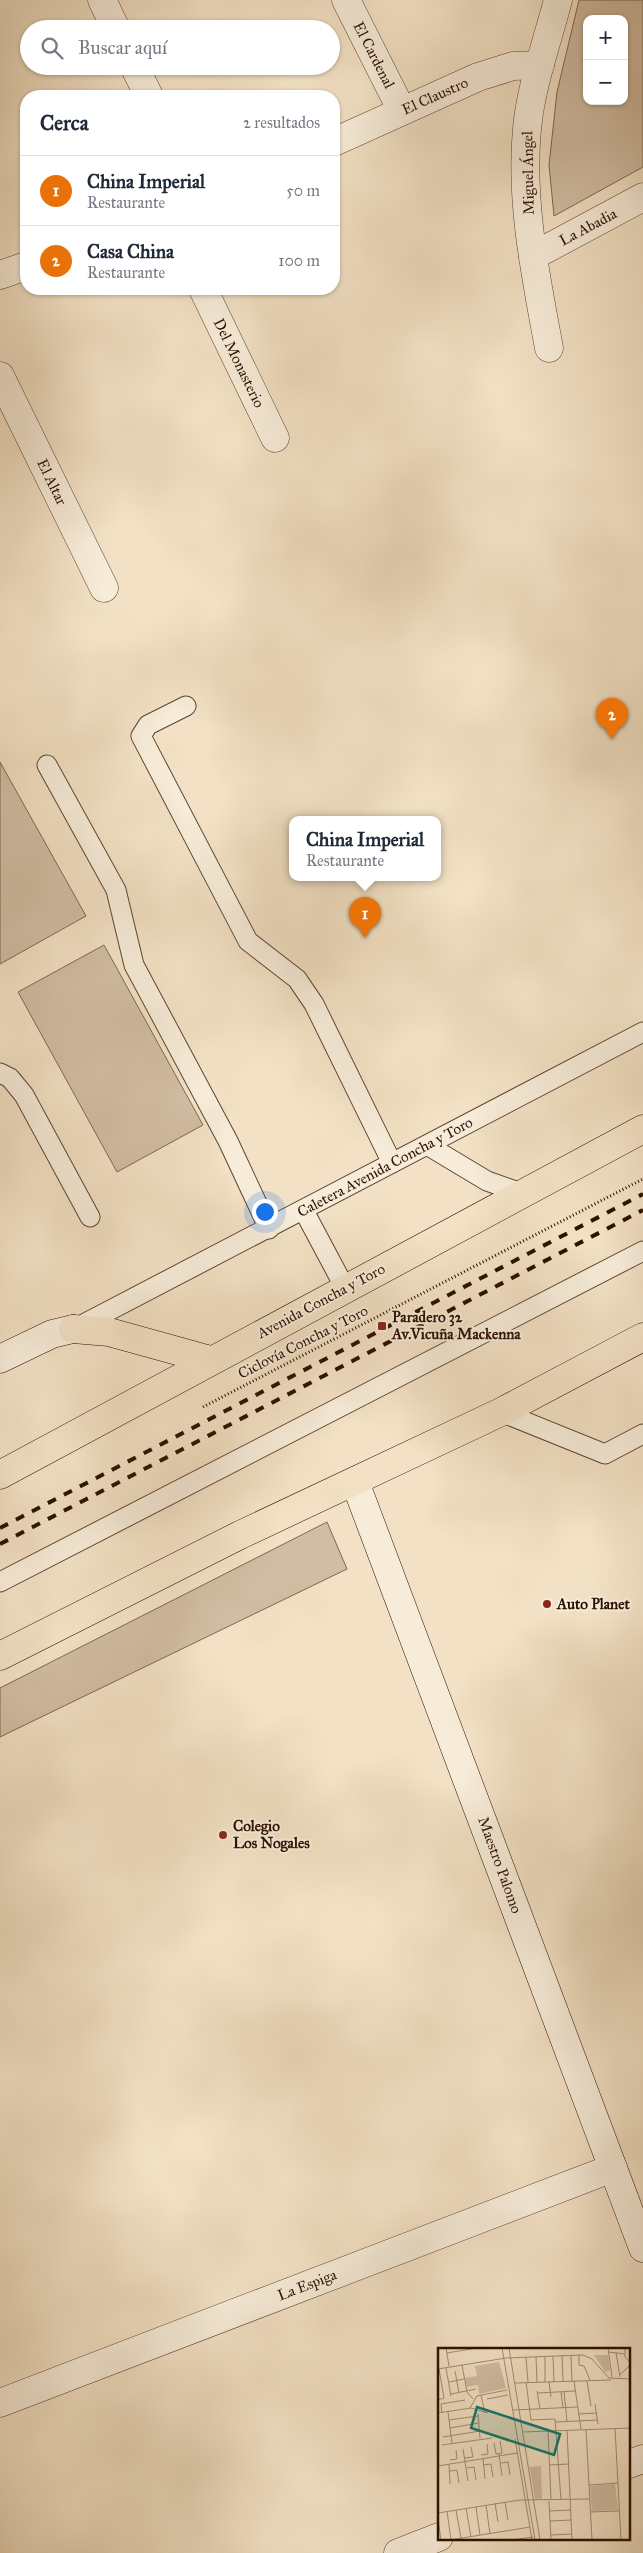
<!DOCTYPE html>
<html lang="es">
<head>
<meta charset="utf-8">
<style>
	body { margin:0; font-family:"IM FELL Great Primer",serif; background:#f2f2f3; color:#1f2937 }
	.controls { position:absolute; right:15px; top:15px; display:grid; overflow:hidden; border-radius:10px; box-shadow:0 1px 4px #0004 }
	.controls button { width:45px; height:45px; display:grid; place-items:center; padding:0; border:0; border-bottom:1px solid #e0e1e3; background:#fff; color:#1f2937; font:25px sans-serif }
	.you { position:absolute; left:264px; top:1211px; width:18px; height:18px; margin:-12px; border:4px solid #fff; border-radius:50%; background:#1a73e8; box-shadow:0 0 0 8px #1a73e833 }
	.badge { display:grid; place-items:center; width:32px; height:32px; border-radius:50%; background:#d93025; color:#fff; font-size:16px; font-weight:700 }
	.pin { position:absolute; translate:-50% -41px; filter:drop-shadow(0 1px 2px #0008) }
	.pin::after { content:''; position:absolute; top:26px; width:18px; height:15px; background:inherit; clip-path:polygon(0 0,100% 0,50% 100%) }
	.popup { position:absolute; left:289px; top:816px; width:152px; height:65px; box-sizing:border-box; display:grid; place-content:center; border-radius:10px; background:#fff; filter:drop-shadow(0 1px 4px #0005); font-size:16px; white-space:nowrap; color:#747a83 }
	.popup b { font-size:19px; color:#1f2937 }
	.popup::after { content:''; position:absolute; left:50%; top:100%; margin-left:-10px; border:10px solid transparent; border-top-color:#fff }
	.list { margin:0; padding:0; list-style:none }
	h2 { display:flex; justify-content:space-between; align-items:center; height:65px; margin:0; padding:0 20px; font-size:21px }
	h2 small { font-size:16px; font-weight:400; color:#747a83 }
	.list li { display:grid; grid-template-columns:32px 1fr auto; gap:15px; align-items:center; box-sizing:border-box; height:70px; padding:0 20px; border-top:1px solid #e0e1e3 }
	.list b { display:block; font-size:19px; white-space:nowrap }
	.list p { margin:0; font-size:16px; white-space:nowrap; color:#747a83 }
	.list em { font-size:16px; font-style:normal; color:#747a83 }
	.icon { flex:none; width:28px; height:28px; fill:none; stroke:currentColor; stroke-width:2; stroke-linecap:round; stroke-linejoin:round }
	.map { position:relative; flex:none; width:643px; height:2553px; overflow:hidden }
	.search { position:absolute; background:#fff; box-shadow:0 1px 4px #0004; left:20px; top:20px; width:320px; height:55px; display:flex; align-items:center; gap:12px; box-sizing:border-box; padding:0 18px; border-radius:28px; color:#747a83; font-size:19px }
	.panel { position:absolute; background:#fff; box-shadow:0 1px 4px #0004; left:20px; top:90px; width:320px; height:205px; border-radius:20px }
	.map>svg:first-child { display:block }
	.green { fill:#d1bda3; stroke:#7f6652; fill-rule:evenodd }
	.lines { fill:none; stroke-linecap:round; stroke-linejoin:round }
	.lane-casing { stroke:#5e4431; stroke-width:21 }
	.street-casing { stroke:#5e4431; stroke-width:29 }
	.secondary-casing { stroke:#2d0f00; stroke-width:29 }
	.primary-casing { stroke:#2d0f00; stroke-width:29 }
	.path { stroke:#2d0f00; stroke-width:3; stroke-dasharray:1 2.5; stroke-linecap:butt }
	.lane { stroke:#f7ecd9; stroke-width:19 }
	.street { stroke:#f7ecd9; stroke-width:28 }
	.secondary { stroke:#f7ecd9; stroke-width:28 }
	.primary { stroke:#f2e1c4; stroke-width:28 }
	.rail { stroke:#2d0f00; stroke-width:4; stroke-dasharray:9 9; stroke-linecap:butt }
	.poi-dot { fill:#8f2418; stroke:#f7ecd9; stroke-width:2 }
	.labels { text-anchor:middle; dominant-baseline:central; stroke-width:4; stroke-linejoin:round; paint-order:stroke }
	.street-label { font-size:15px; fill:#2d0f00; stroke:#f7ecd9 }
	.poi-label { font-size:15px; font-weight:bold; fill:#2d0f00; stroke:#f7ecd9; text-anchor:start }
	.inset-road { fill:none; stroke:#a38d76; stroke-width:1 }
	.view { fill:#0f766e; fill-opacity:0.15; stroke:#0f766e; stroke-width:2.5 }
	.inset-edge { fill:none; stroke:#2d0f00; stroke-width:2.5 }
</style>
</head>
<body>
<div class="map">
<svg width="643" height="2553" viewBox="0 0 643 2553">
	<rect width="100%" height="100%" fill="#f2e1c4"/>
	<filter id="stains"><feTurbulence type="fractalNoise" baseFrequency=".004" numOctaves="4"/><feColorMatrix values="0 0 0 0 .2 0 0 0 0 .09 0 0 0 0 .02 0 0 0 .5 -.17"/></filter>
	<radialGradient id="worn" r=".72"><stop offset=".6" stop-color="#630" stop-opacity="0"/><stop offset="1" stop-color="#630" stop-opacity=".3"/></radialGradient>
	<g class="green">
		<path d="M 579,0 L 643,0 L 643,167 L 554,216 L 549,165 L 557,92 ZM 587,19 L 624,19 L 624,101 L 587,101 Z"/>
		<polygon points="0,762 86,916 0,964"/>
		<polygon points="104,945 203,1125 117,1172 18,992"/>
		<polygon points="327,1522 347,1569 0,1737 0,1688"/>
	</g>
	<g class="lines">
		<defs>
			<g id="lane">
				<polyline points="186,706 148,725 141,736 248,941 297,979 314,1004 392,1163"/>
				<polyline points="47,765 116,890 134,965 228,1141 269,1229"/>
				<polyline points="0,1073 10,1078 24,1095 90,1217"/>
				<polyline points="427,1145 487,1181 524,1194"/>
				<polyline points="304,1211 345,1288"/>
				<polyline points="74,1329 643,1032"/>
				<polyline points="501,1412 605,1454 643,1434"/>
				<polyline points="0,1582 643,1251"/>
			</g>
			<g id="street">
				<polyline points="102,0 116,29"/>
				<polyline points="346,0 402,111"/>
				<polyline points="134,66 149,96"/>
				<polyline points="334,142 478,77 513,66 540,65"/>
				<polyline points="533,256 643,197"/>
				<polyline points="0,275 26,266"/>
				<polyline points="203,289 275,438"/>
				<path d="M 549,348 C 536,277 520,202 527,129 C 531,85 547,43 558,0"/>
				<polyline points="0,376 104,588"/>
				<polyline points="0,2403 613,2168"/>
				<polyline points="629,2464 643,2459"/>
				<polyline points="398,2553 439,2537"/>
			</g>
			<g id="secondary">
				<polyline points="0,1359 52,1334 73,1329"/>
				<polyline points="355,1482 643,2248"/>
			</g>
			<g id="primary">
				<polyline points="73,1329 109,1332 210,1360"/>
				<polyline points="0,1475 643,1129"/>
				<polyline points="0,1656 240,1535 501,1412 643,1337"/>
			</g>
		</defs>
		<use href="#lane" class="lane-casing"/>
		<use href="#street" class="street-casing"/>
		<use href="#secondary" class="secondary-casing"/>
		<use href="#primary" class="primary-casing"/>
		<polyline class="path" points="203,1407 643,1179"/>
		<use href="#lane" class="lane"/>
		<use href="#street" class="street"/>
		<use href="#secondary" class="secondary"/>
		<use href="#primary" class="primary"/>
		<g class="rail">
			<polyline points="0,1528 643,1194"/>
			<polyline points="0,1544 643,1210"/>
		</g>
	</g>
	<g class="poi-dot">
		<rect x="377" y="1321" width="10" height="10" rx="2.5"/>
		<circle cx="547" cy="1604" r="5"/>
		<circle cx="223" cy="1835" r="5"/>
	</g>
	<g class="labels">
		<g class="street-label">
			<text transform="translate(374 55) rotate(63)">El Cardenal</text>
			<text transform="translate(435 96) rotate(-24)">El Claustro</text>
			<text transform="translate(528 173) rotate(-91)">Miguel Ángel</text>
			<text transform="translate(588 227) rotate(-28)">La Abadia</text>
			<text transform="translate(239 363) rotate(64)">Del Monasterio</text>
			<text transform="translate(52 482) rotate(64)">El Altar</text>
			<text transform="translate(385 1167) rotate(-28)">Caletera Avenida Concha y Toro</text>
			<text transform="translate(321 1301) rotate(-28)">Avenida Concha y Toro</text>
			<text transform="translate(303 1342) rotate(-27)">Ciclovía Concha y Toro</text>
			<text transform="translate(500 1865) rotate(70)">Maestro Palomo</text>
			<text transform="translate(307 2285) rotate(-21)">La Espiga</text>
		</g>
		<g class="poi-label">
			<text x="392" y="1317">Paradero 32<tspan x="392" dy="17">Av.Vicuña Mackenna</tspan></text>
			<text x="557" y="1604">Auto Planet</text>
			<text x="233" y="1826">Colegio<tspan x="233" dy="17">Los Nogales</tspan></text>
		</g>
	</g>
	<g transform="translate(438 2348)">
		<rect width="192" height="192" fill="#f2e1c4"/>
		<path d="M 156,7 L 170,7 L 172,22 L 167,24 ZM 61,14 L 68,40 L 41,46 L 40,37 L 29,39 L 27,30 L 39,28 L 37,18 ZM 86,85 L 92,119 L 103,118 L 104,151 L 97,151 ZM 177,136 L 180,162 L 154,163 L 152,138 Z" fill="#d1bda3"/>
		<path class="inset-road" d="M 8,0 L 11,18M 64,0 L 97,192M 71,0 L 102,192M 170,0 L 174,29M 187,0 L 187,9 L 193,15M 170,4 L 187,6M 178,4 L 182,29M 9,5 L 39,0M 124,7 L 125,33M 141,7 L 141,17 L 146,18 L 152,32M 107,8 L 107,34M 115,8 L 116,34M 133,8 L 134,33M 88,9 L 90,34M 98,9 L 99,34M 24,17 L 29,44 L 35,51M 8,20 L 13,48M 0,21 L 68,10 L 145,7 L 154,11 L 171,30 L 193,31M 17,23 L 21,45M 182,27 L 193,16M 136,33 L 143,81M 149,33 L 153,58M 11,34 L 26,31M 88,34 L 93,72 L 117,71 L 123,152M 111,34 L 113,49M 77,35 L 173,32M 99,43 L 102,61M 123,44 L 125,60M 126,44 L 129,73M 100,45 L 137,43M 13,46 L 38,41M 43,47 L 47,65M 49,51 L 70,47M 0,52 L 6,50 L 1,21M 157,56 L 160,76M 32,60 L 39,48 L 69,42M 75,62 L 140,59M 10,64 L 14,95M 0,65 L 33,60 L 50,65M 4,65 L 3,56 L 27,52M 40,66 L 42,90M 140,66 L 159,65M 11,72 L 40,68M 118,74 L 160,72M 12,80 L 41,75M 177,80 L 183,192M 148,81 L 154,192M 129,82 L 134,192M 110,83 L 113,152M 85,84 L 193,80M 5,89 L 42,83M 77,91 L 94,192M 56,95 L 58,106 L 64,105 L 62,93M 4,97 L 54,90M 25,101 L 30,133M 61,106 L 64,128M 43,107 L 50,106 L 49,96M 27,110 L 35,109 L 33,99M 45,111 L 47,131M 12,112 L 19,111 L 18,102M 63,115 L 70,114 L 72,127M 11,117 L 12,136M 45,117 L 53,116 L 55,129M 111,117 L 131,116M 0,118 L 79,105M 29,120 L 36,119 L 38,132M 12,123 L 19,122 L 21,135M 151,137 L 180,135M 111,153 L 113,192M 67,154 L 70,172M 57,155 L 60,174M 48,157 L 52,186M 38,159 L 42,187M 28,160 L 33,189M 18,162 L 23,190M 9,163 L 13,192M 111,163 L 133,162M 152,164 L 181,163M 0,165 L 82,152 L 152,151M 0,171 L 3,192M 112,173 L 133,172M 113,187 L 134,186M 12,192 L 92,179M 74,192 L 95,189"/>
		<path class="view" d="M 39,59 L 122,86 L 116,107 L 33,80 Z"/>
		<rect width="192" height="192" class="inset-edge"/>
	</g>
	<rect width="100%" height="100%" filter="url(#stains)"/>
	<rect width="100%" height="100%" fill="url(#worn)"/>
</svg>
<div class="controls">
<button>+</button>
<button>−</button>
</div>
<div class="you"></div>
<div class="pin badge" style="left:365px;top:938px;background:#e8710a">1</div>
<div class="popup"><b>China Imperial</b>Restaurante</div>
<div class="pin badge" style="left:612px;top:739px;background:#e8710a">2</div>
<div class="search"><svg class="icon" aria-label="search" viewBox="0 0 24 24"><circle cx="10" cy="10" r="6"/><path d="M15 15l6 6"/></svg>Buscar aquí</div>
<section class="panel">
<h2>Cerca<small>2 resultados</small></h2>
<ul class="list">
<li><span class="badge" style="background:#e8710a">1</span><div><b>China Imperial</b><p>Restaurante</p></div><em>50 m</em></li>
<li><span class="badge" style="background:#e8710a">2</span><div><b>Casa China</b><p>Restaurante</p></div><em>100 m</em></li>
</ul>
</section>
</div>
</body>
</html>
